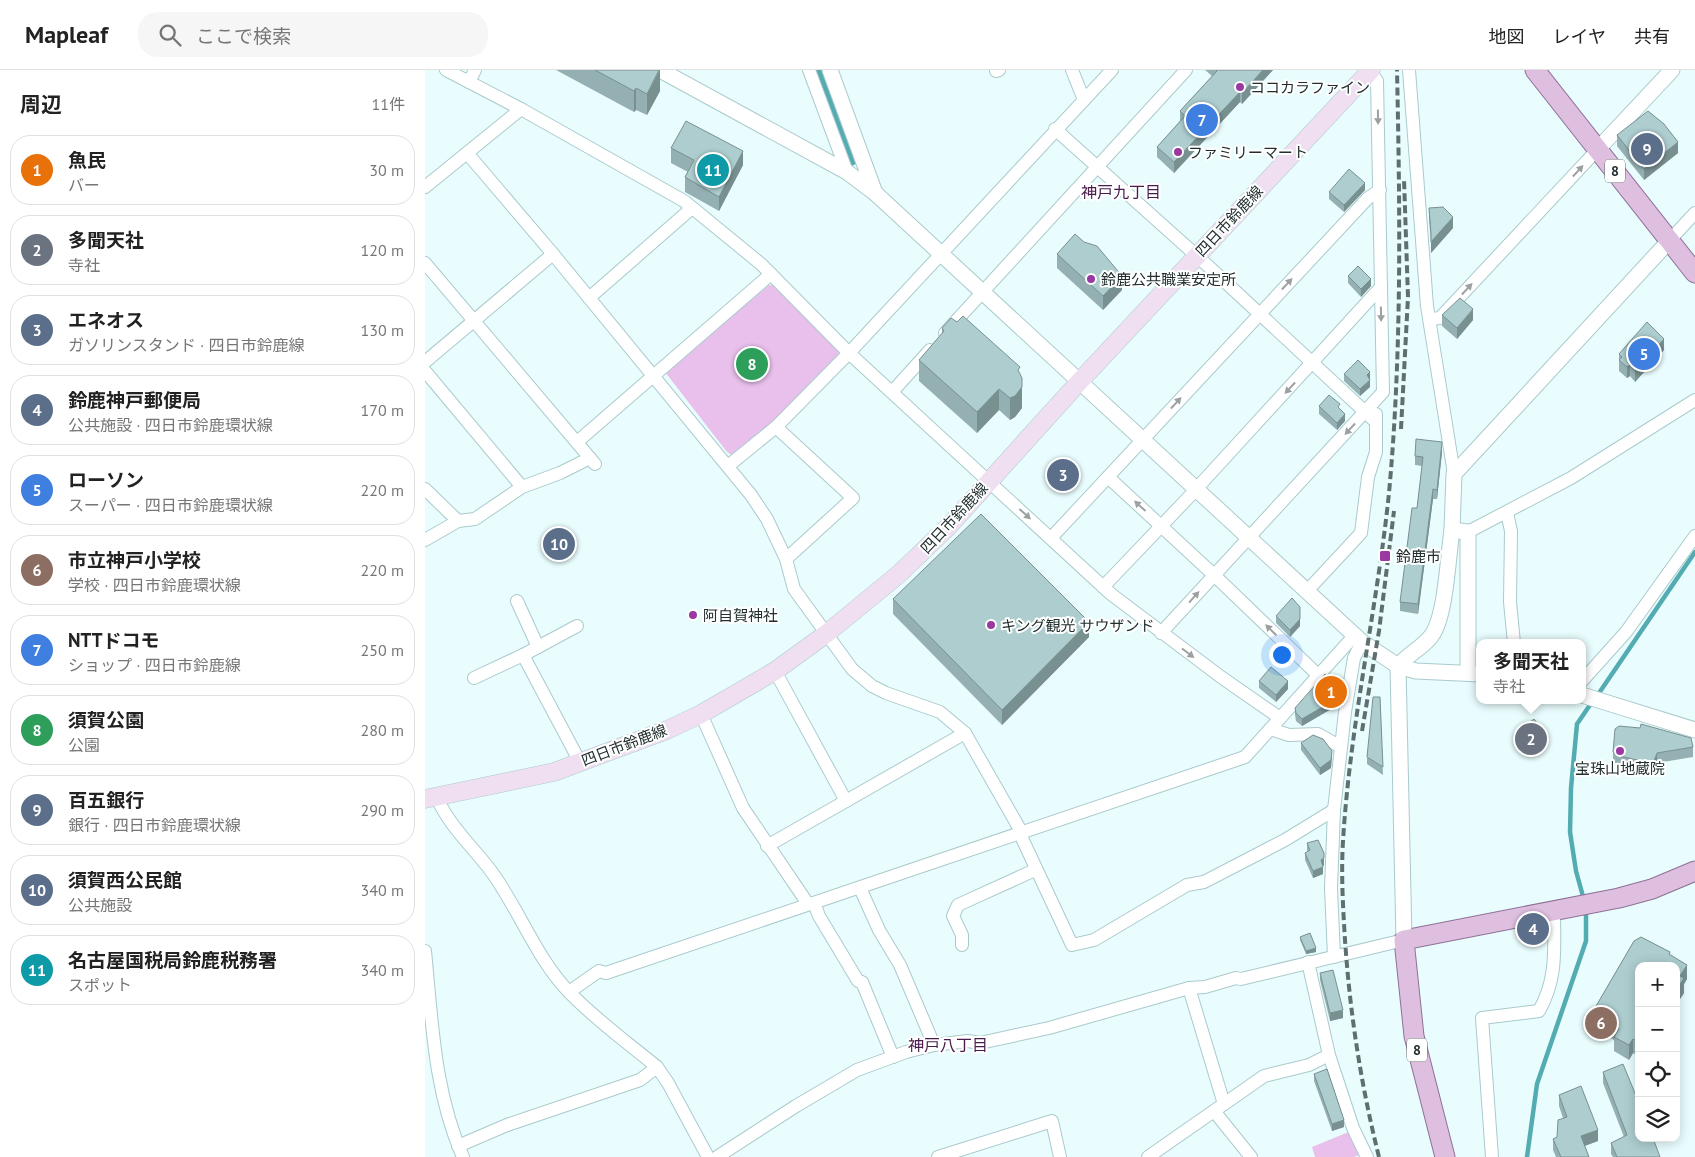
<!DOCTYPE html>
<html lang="ja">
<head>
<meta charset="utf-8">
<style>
	body { margin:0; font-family:"PT Sans","Noto Sans JP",sans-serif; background:#f6f6f6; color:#222 }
	.controls { position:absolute; right:15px; bottom:15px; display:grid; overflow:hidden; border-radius:10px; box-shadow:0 2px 12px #0003 }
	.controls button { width:45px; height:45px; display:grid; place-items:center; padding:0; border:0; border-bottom:1px solid #e0e0e0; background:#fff; color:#222; font:25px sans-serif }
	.you { position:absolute; left:856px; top:584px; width:18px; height:18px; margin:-12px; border:4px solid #fff; border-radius:50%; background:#1a73e8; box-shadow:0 0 0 8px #1a73e833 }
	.badge { display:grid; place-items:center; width:32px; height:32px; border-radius:50%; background:#9939a1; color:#fff; font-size:16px; font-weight:700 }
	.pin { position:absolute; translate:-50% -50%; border:2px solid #fff; box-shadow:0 1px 5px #0006 }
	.popup { position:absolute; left:1051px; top:569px; width:110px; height:65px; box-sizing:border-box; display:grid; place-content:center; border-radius:10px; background:#fff; filter:drop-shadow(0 1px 4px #0005); font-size:16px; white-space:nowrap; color:#767676 }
	.popup b { font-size:19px; color:#222 }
	.popup::after { content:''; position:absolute; left:50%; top:100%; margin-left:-10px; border:10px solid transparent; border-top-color:#fff }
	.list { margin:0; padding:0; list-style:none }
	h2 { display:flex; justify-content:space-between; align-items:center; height:65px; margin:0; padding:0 20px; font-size:21px }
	h2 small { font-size:16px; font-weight:400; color:#767676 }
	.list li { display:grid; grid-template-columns:32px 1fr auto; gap:15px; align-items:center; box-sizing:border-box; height:70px; margin:0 10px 10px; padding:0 10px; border:1px solid #e0e0e0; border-radius:20px }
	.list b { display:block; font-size:19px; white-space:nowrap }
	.list p { margin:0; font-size:16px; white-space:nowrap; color:#767676 }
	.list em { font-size:16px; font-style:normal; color:#767676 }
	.icon { flex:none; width:28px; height:28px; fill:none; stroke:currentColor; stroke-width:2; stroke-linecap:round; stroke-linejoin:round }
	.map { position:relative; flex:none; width:1270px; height:1087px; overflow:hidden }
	header { display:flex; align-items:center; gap:30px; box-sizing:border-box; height:70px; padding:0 25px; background:#fff; border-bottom:1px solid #e0e0e0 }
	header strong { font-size:24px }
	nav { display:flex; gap:28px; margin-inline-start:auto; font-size:18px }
	.search { width:350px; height:45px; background:#f6f6f6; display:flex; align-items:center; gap:12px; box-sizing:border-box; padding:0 18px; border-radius:20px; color:#767676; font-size:19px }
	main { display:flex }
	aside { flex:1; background:#fff }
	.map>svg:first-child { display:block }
	.green { fill:#e9c0eb }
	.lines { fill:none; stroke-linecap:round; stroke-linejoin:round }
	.stream { stroke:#53acb1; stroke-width:4.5 }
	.river { stroke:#53acb1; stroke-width:26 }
	.minor-casing { stroke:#aacacc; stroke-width:14 }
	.tertiary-casing { stroke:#aacacc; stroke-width:17 }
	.secondary-casing { stroke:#aacacc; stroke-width:19 }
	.primary-casing { stroke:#8e7195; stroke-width:21 }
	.minor { stroke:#fff; stroke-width:12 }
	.tertiary { stroke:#fff; stroke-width:15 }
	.secondary { stroke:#efdff0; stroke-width:18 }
	.primary { stroke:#dfbfe0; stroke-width:19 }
	.rail { stroke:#5f6e6e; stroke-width:4; stroke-dasharray:8 4; stroke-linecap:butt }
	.wall { fill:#95b0b2 }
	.shaded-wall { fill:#799091 }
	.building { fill:#adcdcf; stroke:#799091 }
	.oneway { fill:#9ba1a1 }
	.poi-dot { fill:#9939a1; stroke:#fff; stroke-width:2 }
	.labels { text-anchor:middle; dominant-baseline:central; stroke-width:4; stroke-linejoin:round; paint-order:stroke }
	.shield { fill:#fff; stroke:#646d6d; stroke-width:1 }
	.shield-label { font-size:14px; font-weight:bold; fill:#212e2e }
	.poi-label { font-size:15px; fill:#212e2e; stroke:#fff; text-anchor:start }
	.street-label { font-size:15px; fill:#212e2e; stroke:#fff }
	.neighbourhood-label { font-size:16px; fill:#4a1b4d; stroke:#fff }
</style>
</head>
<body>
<header>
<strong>Mapleaf</strong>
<div class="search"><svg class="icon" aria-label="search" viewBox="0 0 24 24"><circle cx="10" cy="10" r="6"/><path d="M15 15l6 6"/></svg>ここで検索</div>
<nav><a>地図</a><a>レイヤ</a><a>共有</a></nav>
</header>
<main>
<aside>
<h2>周辺<small>11件</small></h2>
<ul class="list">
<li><span class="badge" style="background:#e8710a">1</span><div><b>魚民</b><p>バー</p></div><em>30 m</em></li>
<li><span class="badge" style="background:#6b7280">2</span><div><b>多聞天社</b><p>寺社</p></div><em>120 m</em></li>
<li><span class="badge" style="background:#5c6f8a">3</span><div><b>エネオス</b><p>ガソリンスタンド · 四日市鈴鹿線</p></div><em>130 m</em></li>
<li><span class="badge" style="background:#5c6f8a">4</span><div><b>鈴鹿神戸郵便局</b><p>公共施設 · 四日市鈴鹿環状線</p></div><em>170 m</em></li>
<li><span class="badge" style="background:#3f7fe0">5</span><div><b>ローソン</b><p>スーパー · 四日市鈴鹿環状線</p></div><em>220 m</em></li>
<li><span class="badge" style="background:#8d6e63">6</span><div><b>市立神戸小学校</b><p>学校 · 四日市鈴鹿環状線</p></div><em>220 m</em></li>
<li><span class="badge" style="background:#3f7fe0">7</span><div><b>NTTドコモ</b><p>ショップ · 四日市鈴鹿線</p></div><em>250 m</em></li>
<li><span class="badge" style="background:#2e9e5b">8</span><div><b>須賀公園</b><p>公園</p></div><em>280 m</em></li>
<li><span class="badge" style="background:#5c6f8a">9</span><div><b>百五銀行</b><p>銀行 · 四日市鈴鹿環状線</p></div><em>290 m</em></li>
<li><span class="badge" style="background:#5c6f8a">10</span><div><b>須賀西公民館</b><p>公共施設</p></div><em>340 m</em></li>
<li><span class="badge" style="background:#0f9aa8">11</span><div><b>名古屋国税局鈴鹿税務署</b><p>スポット</p></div><em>340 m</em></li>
</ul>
</aside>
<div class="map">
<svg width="1270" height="1087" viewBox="0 0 1270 1087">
	<rect width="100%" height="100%" fill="#e9fdfe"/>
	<g class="green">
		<polygon points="344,215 350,215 413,278 414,287 358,343 308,386 302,382 240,302"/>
		<polygon points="926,1061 937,1084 929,1087 890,1087 887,1077"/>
	</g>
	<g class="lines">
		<g class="stream">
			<polyline points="1172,626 1270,482"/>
			<polyline points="1159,830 1151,801 1145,762 1146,718 1152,654 1167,632"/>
			<polyline points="1102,1087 1112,1014 1161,871 1161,840"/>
		</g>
		<polyline class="river" points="394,0 424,83"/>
		<defs>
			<g id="minor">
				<polyline points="21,0 96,39 259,131 336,194 424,283 686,524 796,607 855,648"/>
				<polyline points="384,0 422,102"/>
				<polyline points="647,0 659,30"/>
				<polyline points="984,0 1002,236 1029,404"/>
				<polyline points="571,1 574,0"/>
				<polyline points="44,12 50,0"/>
				<polyline points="630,59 782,195 951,352"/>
				<polyline points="42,83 128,184 326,425 342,449 361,489 369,519 427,599 447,616 461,623 515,642 540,663 597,763"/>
				<polyline points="0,117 96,39"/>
				<polyline points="1244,171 1270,143"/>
				<polyline points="0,193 170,394"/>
				<polyline points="164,228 267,138"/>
				<polyline points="1006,249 1015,248 1173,79"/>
				<polyline points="520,263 761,0"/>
				<polyline points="0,292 128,184"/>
				<polyline points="0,301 97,417"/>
				<polyline points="467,322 505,280"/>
				<polyline points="351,357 428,428 361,489"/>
				<polyline points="152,372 346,204"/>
				<polyline points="303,396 351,357 424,283 687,0"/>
				<polyline points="683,407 789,505 894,606"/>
				<polyline points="0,419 33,451"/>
				<polyline points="1082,443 1086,461 1085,532 1089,573"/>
				<polyline points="1043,462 1146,408 1270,330"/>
				<polyline points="626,468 943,128 955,120"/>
				<polyline points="0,470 33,451 50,449 97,417 135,403 165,388"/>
				<polyline points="678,517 762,429 956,217"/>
				<polyline points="882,521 936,463 943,407 951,382 951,344"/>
				<polyline points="92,531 113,577 98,585 155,692"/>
				<polyline points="736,563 958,322 952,11 945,1"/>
				<polyline points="113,577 152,556"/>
				<polyline points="49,608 98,585"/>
				<polyline points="1157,611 1201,562 1270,466"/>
				<polyline points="276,644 318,738 383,834"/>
				<polyline points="845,659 864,665 893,664 916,677"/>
				<path d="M 12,728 C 25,757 47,776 66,801 C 94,839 112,890 145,923 C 171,950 203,973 232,997 L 243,1013 L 283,1087"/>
				<polyline points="421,731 540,663"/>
				<polyline points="595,764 647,875 669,870 762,815 779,812 860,770 909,740"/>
				<polyline points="342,776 421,731 350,601"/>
				<polyline points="435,818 454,860 475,895 509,975"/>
				<polyline points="389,833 394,846 433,911 437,912 468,987"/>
				<polyline points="537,875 537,865 528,846 533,835 610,800"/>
				<path d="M 0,881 C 7,951 9,1022 38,1087"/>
				<polyline points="909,887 906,818 909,740 920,642 929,588 937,572"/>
				<polyline points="883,892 904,985 928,1058 942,1087"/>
				<polyline points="144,922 174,901 181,903 820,687 929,566"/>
				<polyline points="799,1034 839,1006 884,995 904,985"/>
				<polyline points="789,1041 826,1087"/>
				<polyline points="33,1076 82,1055 215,1010 232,997"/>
				<polyline points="292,1087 371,1036 432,1000 481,982 509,975 543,971 555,973 624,958 764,918 780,917 811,908 816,909 979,870"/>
				<polyline points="513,1087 627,1051 635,1087"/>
				<polyline points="723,1087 799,1034 764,918"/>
				<path d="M 1067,1087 L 1057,948 L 1114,941 C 1133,908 1129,877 1129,840"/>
			</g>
			<g id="tertiary">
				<polyline points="235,0 422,102 450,123 937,572 973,596 991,601 1055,604"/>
				<polyline points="405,0 450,123"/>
				<polyline points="1173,79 1247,0"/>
				<polyline points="1027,460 1029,404 1244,171"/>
				<polyline points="1157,625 1270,660"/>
				<path d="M 979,870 L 973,596 C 983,584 999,577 1007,565 C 1021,545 1023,486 1027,460 L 1043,462 L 1043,603"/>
			</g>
			<polyline id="secondary" points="0,729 129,702 242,660 276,644 350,601 401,564 474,504 523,457 655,311 946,0"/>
			<g id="primary">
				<polyline points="1110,0 1270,203"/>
				<polyline points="1020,1087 989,966 979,870 1194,828 1227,819 1270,801"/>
			</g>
		</defs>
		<use href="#minor" class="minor-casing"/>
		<use href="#tertiary" class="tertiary-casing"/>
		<use href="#secondary" class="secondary-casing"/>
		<use href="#primary" class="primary-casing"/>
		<use href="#minor" class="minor"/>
		<use href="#tertiary" class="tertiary"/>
		<use href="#secondary" class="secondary"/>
		<use href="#primary" class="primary"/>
		<g class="rail">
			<polyline points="976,359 983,227 979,109"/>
			<polyline points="937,661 954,561 969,441"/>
			<path d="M 954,1087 C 936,1015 925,944 920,870 C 918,838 916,804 918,771 C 925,654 952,539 964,423 C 977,282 975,141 972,0"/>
		</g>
	</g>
	<g class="wall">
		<polygon points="131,0 235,0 235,21 222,45 211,40 209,42"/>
		<polygon points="780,0 848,0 817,34 815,32 749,103 732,87 732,77 755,51 755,41 787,6"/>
		<polygon points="1192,65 1253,83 1219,110 1192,76"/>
		<polygon points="246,78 318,95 294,141 260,122 260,107 263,102 246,93"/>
		<polygon points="940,120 919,142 904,129 904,122"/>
		<polygon points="1004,138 1028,158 1006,183 1006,173 1004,149"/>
		<polygon points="632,184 697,220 678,240 632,198"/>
		<polygon points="923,206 946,216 936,227 923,213"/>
		<polygon points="1017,245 1048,250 1032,269 1017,256"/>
		<polygon points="517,258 595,305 597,338 590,347 585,350 574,340 552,363 494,311 494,290 517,264"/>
		<polygon points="1239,280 1210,312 1205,306 1202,308 1194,301 1194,284"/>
		<polygon points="919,304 945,309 945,317 935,326 919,311"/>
		<polygon points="894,336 915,339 920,351 912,360 894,344"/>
		<polygon points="1017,382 1012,429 1008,429 993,544 975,541 975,532 992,438 997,396 990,395 990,386"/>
		<polygon points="468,529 664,567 577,655 468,544"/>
		<polygon points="851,546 875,556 865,567 851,553"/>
		<polygon points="834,611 863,619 851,632 834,618"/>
		<polygon points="914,626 913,635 877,656 871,651 870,645 870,638"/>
		<polygon points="955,627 958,705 942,694 942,687"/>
		<polygon points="1093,662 1118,668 1102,681 1093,670"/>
		<polygon points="876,673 907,688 906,698 895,705 876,680"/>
		<polygon points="1268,677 1268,687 1232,693 1228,704 1191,696 1191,693 1188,693 1188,682"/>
		<polygon points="882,773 899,783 899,795 898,796 898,804 888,808 880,790 880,783 883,782 882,780"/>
		<polygon points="875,867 891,882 881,884 875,870"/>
		<polygon points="1216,867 1245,882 1245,885 1262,895 1262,909 1259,914 1259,923 1251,935 1251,896 1214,896 1214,987 1208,983 1204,990 1189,981 1189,970 1167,957 1167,943 1209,871"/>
		<polygon points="895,903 918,948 905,951 895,910"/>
		<polygon points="1178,1002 1235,1087 1188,1087 1186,1084 1186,1073 1199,1067 1178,1013"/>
		<polygon points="889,1004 919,1057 907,1061 889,1011"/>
		<polygon points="1134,1025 1173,1071 1160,1076 1164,1087 1131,1087 1128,1080 1128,1069 1132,1067 1138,1048 1134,1036"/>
	</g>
	<g class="shaded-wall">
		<polygon points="235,0 235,21 222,45 222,24"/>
		<polygon points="838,0 848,0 817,34 817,23"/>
		<polygon points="211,18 211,40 209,42 209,21"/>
		<polygon points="815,22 815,32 749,103 749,92"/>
		<polygon points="1253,72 1253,83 1219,110 1219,99"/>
		<polygon points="318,81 318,95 294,141 294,127"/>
		<polygon points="940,113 940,120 919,142 919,135"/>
		<polygon points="1028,147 1028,158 1006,183 1006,172"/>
		<polygon points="697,206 697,220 678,240 678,226"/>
		<polygon points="946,209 946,216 936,227 936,219"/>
		<polygon points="1048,239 1048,250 1032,269 1032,258"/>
		<polygon points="1239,269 1239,280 1210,312 1210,301"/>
		<polygon points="1205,295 1205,306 1202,308 1202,297"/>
		<polygon points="945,302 945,309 942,313 942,305"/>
		<polygon points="945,310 945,317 935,326 935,319"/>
		<polygon points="597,317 597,338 590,347 585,350 585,328"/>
		<polygon points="574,319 574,340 552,363 552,342"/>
		<polygon points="920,344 920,351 912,360 912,353"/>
		<polygon points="1017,372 1017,382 1012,429 1012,420"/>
		<polygon points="1008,419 1008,429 993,544 993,534"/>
		<polygon points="875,549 875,556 865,567 865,560"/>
		<polygon points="664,552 664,567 577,655 577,640"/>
		<polygon points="863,611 863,619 851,632 851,625"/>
		<polygon points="914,619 914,626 913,635 877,656 877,649"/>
		<polygon points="1118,661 1118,668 1102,681 1102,674"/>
		<polygon points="907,681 906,698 895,705 895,698"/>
		<polygon points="1232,683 1232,693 1228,704 1228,694"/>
		<polygon points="899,788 899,795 896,797 896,790"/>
		<polygon points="898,797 898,804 888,808 888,801"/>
		<polygon points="891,878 891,882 881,884 881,881"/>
		<polygon points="1262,895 1262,909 1259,914 1259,923 1251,935 1251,921 1255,906"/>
		<polygon points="918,940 918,948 905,951 905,943"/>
		<polygon points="1208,969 1208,983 1204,990 1204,975"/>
		<polygon points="919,1050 919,1057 907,1061 907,1054"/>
		<polygon points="1173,1060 1173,1071 1156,1077 1156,1066"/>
	</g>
	<g class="building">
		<polygon points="170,0 234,0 222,24 211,18 209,21"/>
		<polygon points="791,0 838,0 817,23 815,22 749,92 732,77 760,46 755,41 792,1"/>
		<polygon points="1223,41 1239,54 1253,72 1219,99 1192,65"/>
		<polygon points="261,51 318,81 294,127 260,107 269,90 246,78"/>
		<polygon points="924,99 940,113 919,135 904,122"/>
		<polygon points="1018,137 1028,147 1006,172 1006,164 1004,138"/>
		<polygon points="650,164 659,172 672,176 697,206 678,226 632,184"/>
		<polygon points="933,196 946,209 936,219 923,206"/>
		<polygon points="1035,228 1048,239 1032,258 1017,245"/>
		<polygon points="538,246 595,297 593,300 597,308 597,317 590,326 585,328 574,319 552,342 494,290 519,261 517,258 526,248 532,252"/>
		<polygon points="1222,252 1239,269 1210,301 1205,295 1202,297 1194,290 1197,287 1194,284"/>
		<polygon points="933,290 945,302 942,305 945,310 935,319 919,304"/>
		<polygon points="904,325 915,334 913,337 920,344 912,353 894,336"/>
		<polygon points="991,369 1017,372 1012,420 1008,419 993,534 975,532 987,438 992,438 998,387 990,386"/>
		<polygon points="556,444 664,552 577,640 468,529"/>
		<polygon points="867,528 875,537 875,549 865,560 851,546"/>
		<polygon points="846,597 863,611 851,625 834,611"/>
		<polygon points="900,604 914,619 913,628 877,649 871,643 870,638"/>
		<polygon points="948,627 955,627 958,697 942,687"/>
		<polygon points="1109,649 1118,661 1102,674 1093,662"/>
		<polygon points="1216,654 1266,668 1268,677 1232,683 1228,694 1191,685 1191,683 1188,682 1190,659 1194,656 1215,658"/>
		<polygon points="888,665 898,669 907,681 906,690 895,698 876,673"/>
		<polygon points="893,770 899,783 899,788 896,790 898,797 888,801 880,783 885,780 882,773"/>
		<polygon points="885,863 891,878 881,881 875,867"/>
		<polygon points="1216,867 1245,882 1244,884 1262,895 1255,906 1259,908 1251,921 1251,896 1214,896 1214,972 1208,969 1204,975 1189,967 1194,959 1167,943 1209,871"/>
		<polygon points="908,900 918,940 905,943 895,903"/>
		<polygon points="1198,994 1214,1033 1214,1068 1228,1068 1235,1087 1192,1087 1186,1073 1202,1065 1178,1002"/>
		<polygon points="902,999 919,1050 907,1054 889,1004"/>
		<polygon points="1156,1016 1173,1060 1156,1066 1164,1087 1136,1087 1128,1069 1132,1067 1133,1050 1142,1047 1134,1025"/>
	</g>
	<defs><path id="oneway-solid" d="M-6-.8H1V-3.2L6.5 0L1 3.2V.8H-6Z" transform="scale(1.25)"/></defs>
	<g class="oneway">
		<use href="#oneway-solid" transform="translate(953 47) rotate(89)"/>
		<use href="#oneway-solid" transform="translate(1153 101) rotate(-47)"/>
		<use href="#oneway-solid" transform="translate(862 214) rotate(-47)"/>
		<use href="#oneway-solid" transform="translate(1042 219) rotate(-47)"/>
		<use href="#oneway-solid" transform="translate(956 244) rotate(89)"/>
		<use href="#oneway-solid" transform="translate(865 318) rotate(133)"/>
		<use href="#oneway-solid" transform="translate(751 333) rotate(-47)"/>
		<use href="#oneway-solid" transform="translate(925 359) rotate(133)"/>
		<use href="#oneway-solid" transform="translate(715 436) rotate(-138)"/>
		<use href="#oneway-solid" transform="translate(600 444) rotate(42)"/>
		<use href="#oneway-solid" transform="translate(769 527) rotate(-48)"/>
		<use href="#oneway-solid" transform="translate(846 560) rotate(-136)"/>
		<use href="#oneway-solid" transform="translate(763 583) rotate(37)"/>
	</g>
	<g class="poi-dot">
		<circle cx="815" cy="17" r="5"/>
		<circle cx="753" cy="82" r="5"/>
		<circle cx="666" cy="209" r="5"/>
		<rect x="954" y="480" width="12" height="12" rx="2.5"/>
		<circle cx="268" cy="545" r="5"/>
		<circle cx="566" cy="555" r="5"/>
		<circle cx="1195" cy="681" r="5"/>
	</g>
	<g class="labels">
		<g class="shield">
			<rect x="1180" y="89.5" width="20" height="23" rx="4"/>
			<rect x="982" y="968.5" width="20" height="23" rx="4"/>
		</g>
		<g class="shield-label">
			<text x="1190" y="101">8</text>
			<text x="992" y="980">8</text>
		</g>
		<g class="poi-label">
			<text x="825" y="17">ココカラファイン</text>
			<text x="763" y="82">ファミリーマート</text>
			<text x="676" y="209">鈴鹿公共職業安定所</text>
			<text x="971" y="486">鈴鹿市</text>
			<text x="278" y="545">阿自賀神社</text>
			<text x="576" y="555">キング観光 サウザンド</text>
			<text x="1195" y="698" text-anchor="middle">宝珠山地蔵院</text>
		</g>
		<g class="street-label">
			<text transform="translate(804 151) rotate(-47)">四日市鈴鹿線</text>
			<text transform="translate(529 448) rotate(-47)">四日市鈴鹿線</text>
			<text transform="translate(199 675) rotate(-21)">四日市鈴鹿線</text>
		</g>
		<g class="neighbourhood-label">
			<text x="696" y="122">神戸九丁目</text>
			<text x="523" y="975">神戸八丁目</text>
		</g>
	</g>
</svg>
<div class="controls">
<button>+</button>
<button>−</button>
<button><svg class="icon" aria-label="locate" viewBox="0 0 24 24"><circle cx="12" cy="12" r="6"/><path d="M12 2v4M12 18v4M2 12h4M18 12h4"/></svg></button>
<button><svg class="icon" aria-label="layers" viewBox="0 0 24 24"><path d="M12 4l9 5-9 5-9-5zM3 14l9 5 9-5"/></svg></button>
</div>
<div class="you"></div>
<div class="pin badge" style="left:906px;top:622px;background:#e8710a">1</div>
<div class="pin badge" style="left:1106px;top:669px;background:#6b7280">2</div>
<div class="popup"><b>多聞天社</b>寺社</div>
<div class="pin badge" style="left:638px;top:405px;background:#5c6f8a">3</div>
<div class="pin badge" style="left:1108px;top:859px;background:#5c6f8a">4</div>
<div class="pin badge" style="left:1219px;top:284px;background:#3f7fe0">5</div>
<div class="pin badge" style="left:1176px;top:953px;background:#8d6e63">6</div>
<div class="pin badge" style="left:777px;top:50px;background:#3f7fe0">7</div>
<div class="pin badge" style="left:327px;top:294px;background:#2e9e5b">8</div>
<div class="pin badge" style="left:1222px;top:79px;background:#5c6f8a">9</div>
<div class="pin badge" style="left:134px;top:474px;background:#5c6f8a">10</div>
<div class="pin badge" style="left:288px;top:100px;background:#0f9aa8">11</div>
</div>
</main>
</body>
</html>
